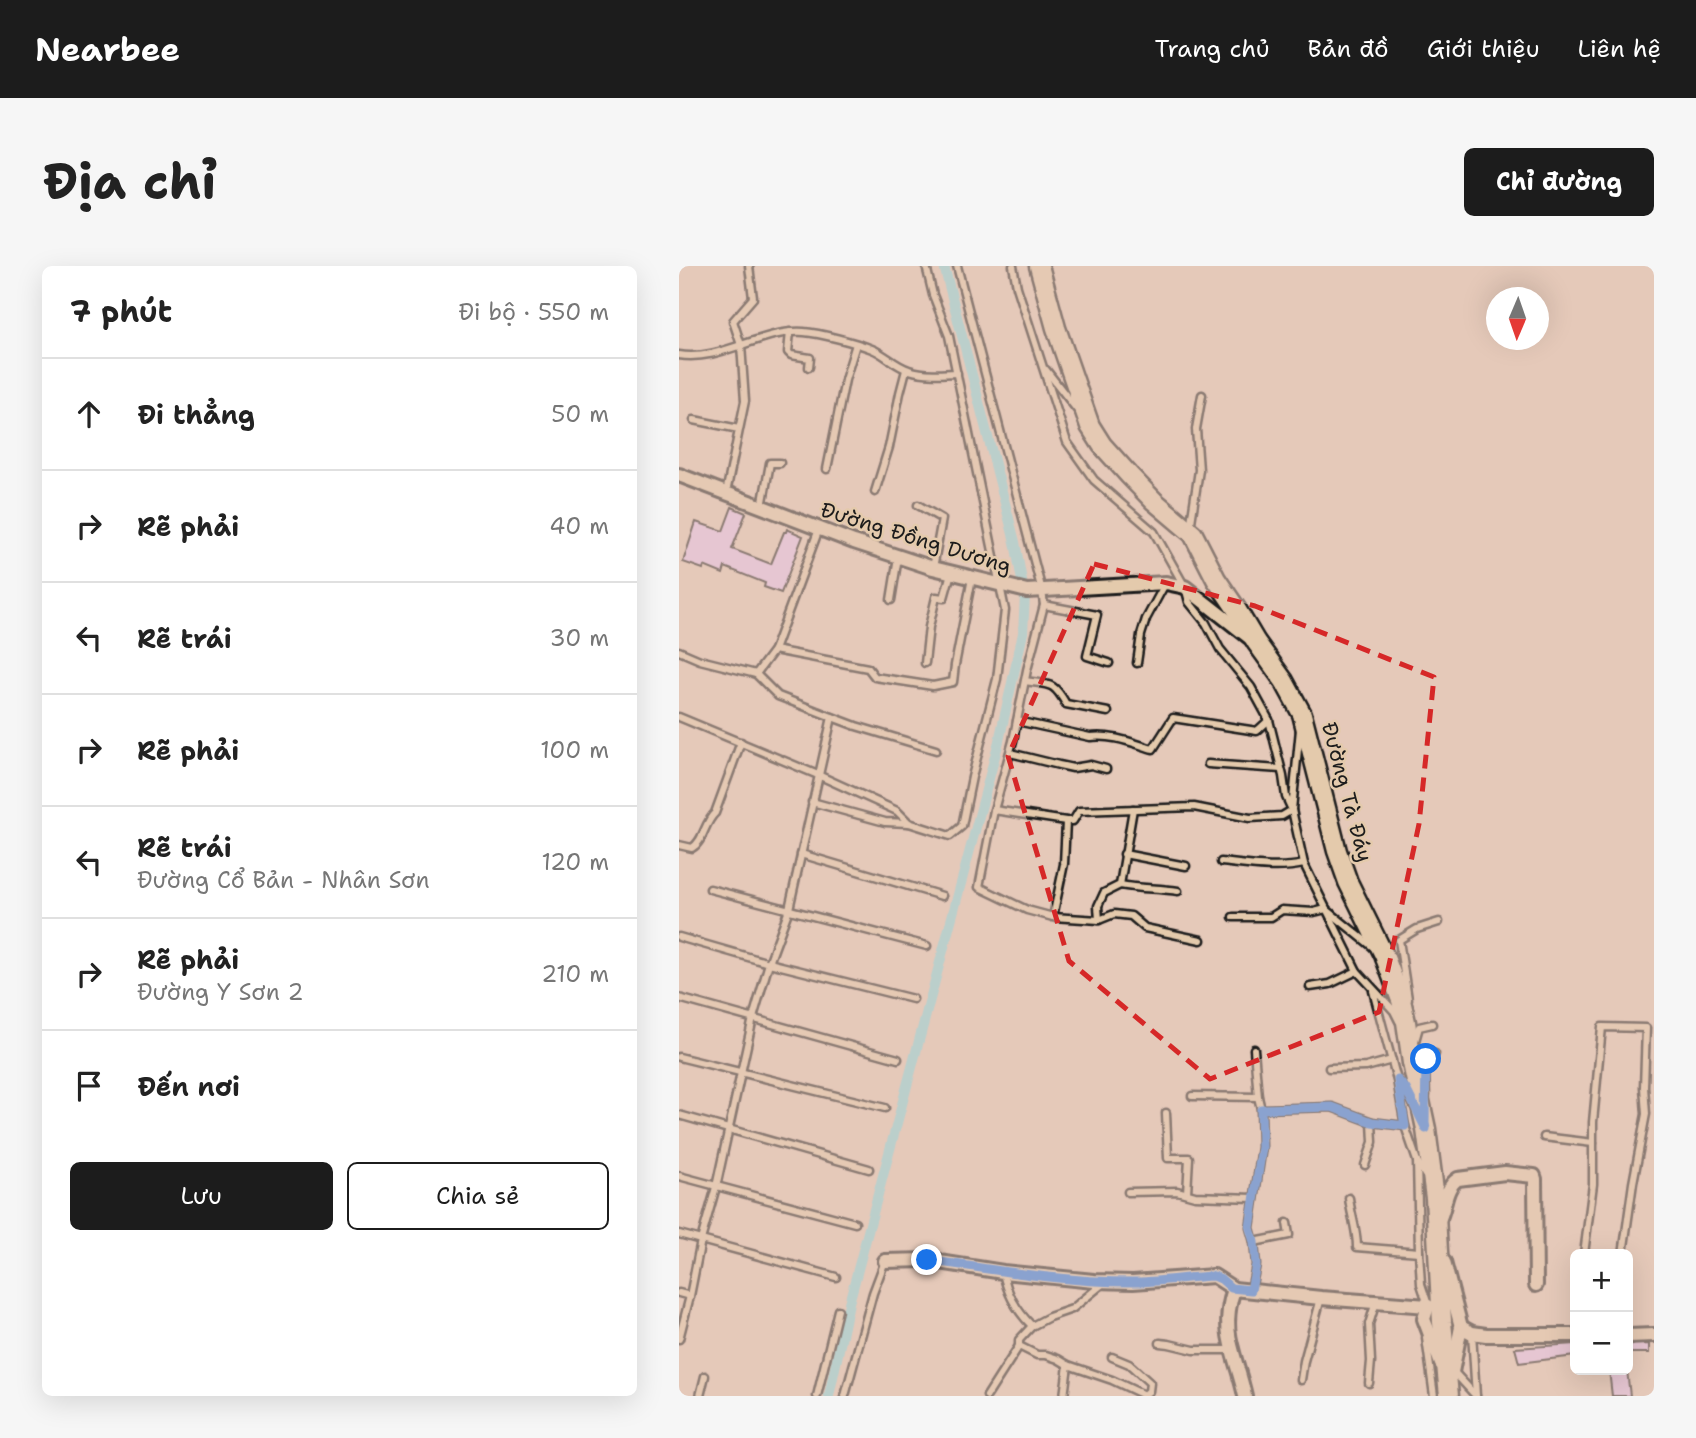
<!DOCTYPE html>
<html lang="vi">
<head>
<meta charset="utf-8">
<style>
	body { margin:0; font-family:"Shantell Sans",sans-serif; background:#f6f6f6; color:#222 }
	.controls { position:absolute; right:21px; bottom:21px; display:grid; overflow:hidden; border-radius:10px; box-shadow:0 7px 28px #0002 }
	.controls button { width:63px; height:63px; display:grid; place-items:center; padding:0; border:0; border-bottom:2px solid #e0e0e0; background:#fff; color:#222; font:35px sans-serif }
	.compass { position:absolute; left:807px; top:21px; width:63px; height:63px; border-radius:50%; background:#fff; box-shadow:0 7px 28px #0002; rotate:182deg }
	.stop { position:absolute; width:21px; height:21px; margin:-16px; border:5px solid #1a73e8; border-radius:50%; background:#fff }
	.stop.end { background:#1a73e8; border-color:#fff; box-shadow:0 2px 7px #0008 }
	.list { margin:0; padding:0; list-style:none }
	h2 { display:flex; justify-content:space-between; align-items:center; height:91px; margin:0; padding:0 28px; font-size:30px }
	h2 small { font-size:23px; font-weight:400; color:#767676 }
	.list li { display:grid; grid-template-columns:46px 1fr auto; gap:21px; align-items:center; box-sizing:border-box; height:112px; padding:0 28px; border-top:2px solid #e0e0e0 }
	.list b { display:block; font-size:26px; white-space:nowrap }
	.list p { margin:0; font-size:23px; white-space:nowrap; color:#767676 }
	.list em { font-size:23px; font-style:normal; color:#767676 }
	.actions { display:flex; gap:14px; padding:21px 28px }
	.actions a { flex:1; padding:16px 0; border:2px solid #1c1c1c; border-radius:10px; text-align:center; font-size:24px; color:#1c1c1c }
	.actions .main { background:#1c1c1c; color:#fff }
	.icon { flex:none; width:38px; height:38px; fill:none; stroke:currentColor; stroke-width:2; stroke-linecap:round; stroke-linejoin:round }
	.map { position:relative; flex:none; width:975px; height:1130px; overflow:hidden; border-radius:10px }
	header { display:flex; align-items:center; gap:42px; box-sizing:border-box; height:98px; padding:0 35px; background:#1c1c1c; color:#fff }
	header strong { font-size:33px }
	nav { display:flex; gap:38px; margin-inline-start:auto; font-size:24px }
	.intro { display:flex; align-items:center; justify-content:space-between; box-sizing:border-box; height:168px; padding:0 42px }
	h1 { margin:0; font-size:49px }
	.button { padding:18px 32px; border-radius:10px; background:#1c1c1c; color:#fff; font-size:24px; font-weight:700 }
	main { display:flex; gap:42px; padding:0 42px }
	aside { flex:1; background:#fff; border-radius:10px; box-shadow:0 7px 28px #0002 }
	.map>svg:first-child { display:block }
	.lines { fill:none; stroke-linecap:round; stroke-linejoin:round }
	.canal { stroke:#87d8e1; stroke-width:10 }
	.building { fill:#e7c3ef; stroke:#1c1c1c; stroke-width:2 }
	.lane-casing { stroke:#1c1c1c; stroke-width:11 }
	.street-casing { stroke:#1c1c1c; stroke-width:18 }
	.secondary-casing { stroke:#1c1c1c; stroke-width:23 }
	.lane { stroke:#e4caac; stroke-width:6 }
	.street { stroke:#e4caac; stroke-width:12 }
	.secondary { stroke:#e4caac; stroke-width:18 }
	.route { stroke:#1a73e8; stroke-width:9 }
	.marked { fill:none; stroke:#d62828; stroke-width:5; stroke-dasharray:14 9; stroke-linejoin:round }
	.labels { text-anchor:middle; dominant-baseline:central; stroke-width:5; stroke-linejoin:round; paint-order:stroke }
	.street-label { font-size:21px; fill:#1c1c1c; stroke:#e4caac }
</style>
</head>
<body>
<header>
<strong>Nearbee</strong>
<nav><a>Trang chủ</a><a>Bản đồ</a><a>Giới thiệu</a><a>Liên hệ</a></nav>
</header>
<div class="intro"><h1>Địa chỉ</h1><a class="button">Chỉ đường</a></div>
<main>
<aside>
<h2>7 phút<small>Đi bộ · 550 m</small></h2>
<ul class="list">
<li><svg class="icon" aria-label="ahead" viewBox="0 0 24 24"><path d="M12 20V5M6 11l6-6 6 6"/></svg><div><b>Đi thẳng</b></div><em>50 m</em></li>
<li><svg class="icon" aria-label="right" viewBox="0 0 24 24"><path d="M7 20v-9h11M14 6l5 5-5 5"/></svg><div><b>Rẽ phải</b></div><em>40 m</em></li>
<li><svg class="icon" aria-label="left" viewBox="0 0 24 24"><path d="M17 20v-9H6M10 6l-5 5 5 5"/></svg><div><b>Rẽ trái</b></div><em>30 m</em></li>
<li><svg class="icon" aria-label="right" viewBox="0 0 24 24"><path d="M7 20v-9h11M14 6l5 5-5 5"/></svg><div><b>Rẽ phải</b></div><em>100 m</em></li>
<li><svg class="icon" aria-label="left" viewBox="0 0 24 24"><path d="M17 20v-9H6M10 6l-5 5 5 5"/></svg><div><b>Rẽ trái</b><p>Đường Cổ Bản - Nhân Sơn</p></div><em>120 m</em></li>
<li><svg class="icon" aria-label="right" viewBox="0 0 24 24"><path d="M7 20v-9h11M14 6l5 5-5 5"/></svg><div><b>Rẽ phải</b><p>Đường Y Sơn 2</p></div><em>210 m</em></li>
<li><svg class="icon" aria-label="arrive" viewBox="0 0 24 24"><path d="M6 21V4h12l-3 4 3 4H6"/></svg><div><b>Đến nơi</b></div></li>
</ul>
<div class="actions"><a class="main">Lưu</a><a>Chia sẻ</a></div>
</aside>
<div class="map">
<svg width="975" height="1130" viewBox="0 0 975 1130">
	<rect width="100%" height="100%" fill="#e5c9b9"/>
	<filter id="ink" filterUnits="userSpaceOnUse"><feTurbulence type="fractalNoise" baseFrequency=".0143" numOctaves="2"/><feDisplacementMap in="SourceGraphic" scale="14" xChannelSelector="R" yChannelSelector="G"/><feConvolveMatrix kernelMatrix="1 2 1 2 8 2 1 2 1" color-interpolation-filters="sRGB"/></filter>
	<g filter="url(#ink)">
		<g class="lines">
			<g class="canal">
				<polyline points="265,0 336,276 343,315"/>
				<polyline points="150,1130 170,1037 320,475 344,367 346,329"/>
			</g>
		</g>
		<g class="building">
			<polygon points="53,241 67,247 53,283 92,298 105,266 107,266 108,263 124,270 102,327 85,321 86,317 46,301 44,308 25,300 24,303 4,296 17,256 44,265"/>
			<polygon points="896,1078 896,1090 840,1097 836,1082"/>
			<polygon points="970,1078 970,1087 949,1087 949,1079"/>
			<polygon points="930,1104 948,1104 951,1130 933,1130"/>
		</g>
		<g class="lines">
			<defs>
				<g id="lane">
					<polyline points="278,0 363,325 365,339 348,404 334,475 315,544 300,621 348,644 374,651 420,654"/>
					<polyline points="111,66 109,86 112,89 131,92 130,101"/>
					<path d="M 0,89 C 42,96 83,63 125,66 C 141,67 178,77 193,83 C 206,88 216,100 230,104 C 246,109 262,108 278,107"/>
					<polyline points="367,104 399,145"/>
					<polyline points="15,154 60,163"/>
					<polyline points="148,203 166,114 177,78"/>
					<polyline points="196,226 210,181 221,127 227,104"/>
					<polyline points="47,227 66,135 62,79 54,55 74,32 70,0"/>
					<polyline points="239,239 263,253 254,302"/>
					<polyline points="83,241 91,197 101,197"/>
					<polyline points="140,263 95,384 189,402 196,411 254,420 274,416 276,399 293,312"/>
					<polyline points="511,263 520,204 517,163 523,129"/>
					<polyline points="212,334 219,291"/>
					<polyline points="365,339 418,349 408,390 430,397"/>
					<polyline points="0,385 21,394 77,408 99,430 153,451 177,460 257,484"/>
					<polyline points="246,397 250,361 257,331 265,332 272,307"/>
					<polyline points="458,397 462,369 467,353 486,318"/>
					<polyline points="77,408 95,384"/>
					<path d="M 346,415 C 371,419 374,415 387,438 L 429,446"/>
					<polyline points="0,451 139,509 218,545 230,557"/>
					<path d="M 338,455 L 411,471 C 432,468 454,477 474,483 L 494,452 L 578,465 L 590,454"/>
					<polyline points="621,463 613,544 625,598 678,705 715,745 720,755"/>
					<polyline points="331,487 380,499 394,502 412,499 427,503"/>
					<polyline points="529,498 602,503"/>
					<polyline points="133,536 206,556 230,557 271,570 283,560 293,511 318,413 326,344 270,70 254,29 247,0"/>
					<polyline points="454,543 441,619 425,627 419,640 420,654 435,648 452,650 466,662 522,674"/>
					<polyline points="315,544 387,555 394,555 400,545 515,541 571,552 603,550 613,544 607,531 604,510 590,454 572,421 541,383 527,357 510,336 506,321 475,266 415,214 388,176 338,21 334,0"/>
					<path d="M 0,579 L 13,582 C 25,575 25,557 36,547 L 62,476"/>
					<polyline points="122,588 263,630"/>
					<polyline points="445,588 507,600"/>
					<path d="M 542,596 C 570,599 598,604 625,598"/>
					<path d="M 441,619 C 461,623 479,622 499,625"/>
					<polyline points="31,623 248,680"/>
					<polyline points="374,651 385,598 387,555"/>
					<polyline points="554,651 592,651 603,644 635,646 647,643 695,682"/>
					<polyline points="0,671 90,697 234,733"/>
					<polyline points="631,721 651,718 678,705"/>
					<polyline points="694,725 718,814 726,860 738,895 746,909"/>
					<polyline points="0,732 219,793"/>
					<polyline points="729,733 720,674 738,663 760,656"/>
					<polyline points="736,775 740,761 753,758"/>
					<polyline points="0,791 206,842"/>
					<polyline points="650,802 687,801 713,794"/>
					<polyline points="718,814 727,823 735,840"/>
					<polyline points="513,830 579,831"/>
					<polyline points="747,830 746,802 747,794 756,788"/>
					<polyline points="582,843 653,841 693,856 726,860"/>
					<polyline points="487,847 489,892 510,892 508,927"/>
					<polyline points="0,849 190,903"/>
					<polyline points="865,871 914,877"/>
					<polyline points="738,895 740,986"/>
					<polyline points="686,899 694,876 693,856"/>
					<polyline points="0,910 176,957"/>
					<polyline points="449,926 498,925 516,930 574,932"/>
					<path d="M 670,932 C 672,949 678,964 678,981 L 740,986 L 742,1018 L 749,1039"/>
					<polyline points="0,968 157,1011"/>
					<polyline points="575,976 610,969 608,957"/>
					<polyline points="905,988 914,918 914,856 923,761 967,762 965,821 967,848 954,917 944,988"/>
					<path d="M 324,1006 C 328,1028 337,1044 353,1060"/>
					<polyline points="572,1024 577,999 575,976 571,962 583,881 582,843 579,831 575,783"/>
					<polyline points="0,1027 11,1030"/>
					<polyline points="793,1067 797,1130"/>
					<polyline points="747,1072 755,1130"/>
					<polyline points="0,1073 11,1030 22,974 37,921 74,752 90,697 110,643 153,451"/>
					<polyline points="481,1077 490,1078 515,1084 552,1084"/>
					<polyline points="340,1080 358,1089 367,1089 379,1093 389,1099 385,1130"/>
					<polyline points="433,1091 450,1098 471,1117 470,1125 464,1130"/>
					<polyline points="389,1099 433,1114 465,1129"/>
					<polyline points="775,1106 797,1130"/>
					<polyline points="622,1114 625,1095 642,1032"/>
					<polyline points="690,1117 692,1095 690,1058 697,1036"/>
					<polyline points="21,1130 26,1110"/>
					<polyline points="138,1130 159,1044"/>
					<polyline points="166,1130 194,1027 206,995"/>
					<polyline points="308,1130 340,1080 340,1074 353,1060 370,1051 393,1043 426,1016"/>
				</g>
				<g id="street">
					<polyline points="0,209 175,276 254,302 348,325 487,317 506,321 571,372"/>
					<path d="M 760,954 C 767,941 765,922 779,913 L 826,907 L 855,910 L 856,913 L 857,1019"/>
					<polyline points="206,995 248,994 324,1006 415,1015 454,1016 535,1010 555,1023 642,1032 749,1040 745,1053 762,1098"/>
					<polyline points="765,996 782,1061 772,1111"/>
					<path d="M 555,1023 C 540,1067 557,1088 566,1130"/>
					<polyline points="782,1061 793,1067 807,1069 896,1069"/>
					<polyline points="949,1070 975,1069"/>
				</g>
				<polyline id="secondary" points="360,0 377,62 411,160 423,179 450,209 475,235 514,268 537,313 558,344 577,376 605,415 623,448 658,585 669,616 705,689 722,734 727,756 733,797 747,863 756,932 763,1056 770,1130"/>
			</defs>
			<use href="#lane" class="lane-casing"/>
			<use href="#street" class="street-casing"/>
			<use href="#secondary" class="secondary-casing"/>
			<use href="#lane" class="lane"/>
			<use href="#street" class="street"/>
			<use href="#secondary" class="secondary"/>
		</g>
	</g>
	<g class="lines" filter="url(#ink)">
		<path class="route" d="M 248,994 C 316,1004 384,1016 453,1016 C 480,1016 508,1011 535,1010 L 542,1013 L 552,1022 L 572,1024 L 577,999 L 575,976 L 571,962 L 583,881 L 582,843 L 653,841 L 693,856 L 726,860 L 719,814 L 727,823 L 747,863 L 746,857 L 747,793"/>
	</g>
	<path d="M0 0H975V1130H0ZM 415,298 L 576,340 L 755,411 L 740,558 L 700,746 L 531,813 L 390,695 L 329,490 Z" fill="#e5c9b9" fill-opacity=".55" fill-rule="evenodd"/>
	<path class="marked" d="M 415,298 L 576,340 L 755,411 L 740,558 L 700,746 L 531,813 L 390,695 L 329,490 Z"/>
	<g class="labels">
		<g class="street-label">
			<text transform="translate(237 272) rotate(17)">Đường Đồng Dương</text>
			<text transform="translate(668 526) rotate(75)">Đường Tà Đáy</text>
		</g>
	</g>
</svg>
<div class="controls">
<button>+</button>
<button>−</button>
</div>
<svg class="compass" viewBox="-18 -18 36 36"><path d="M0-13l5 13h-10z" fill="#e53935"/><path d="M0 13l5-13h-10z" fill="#767676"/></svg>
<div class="stop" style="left:747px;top:793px"></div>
<div class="stop end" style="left:248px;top:994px"></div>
</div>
</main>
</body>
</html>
